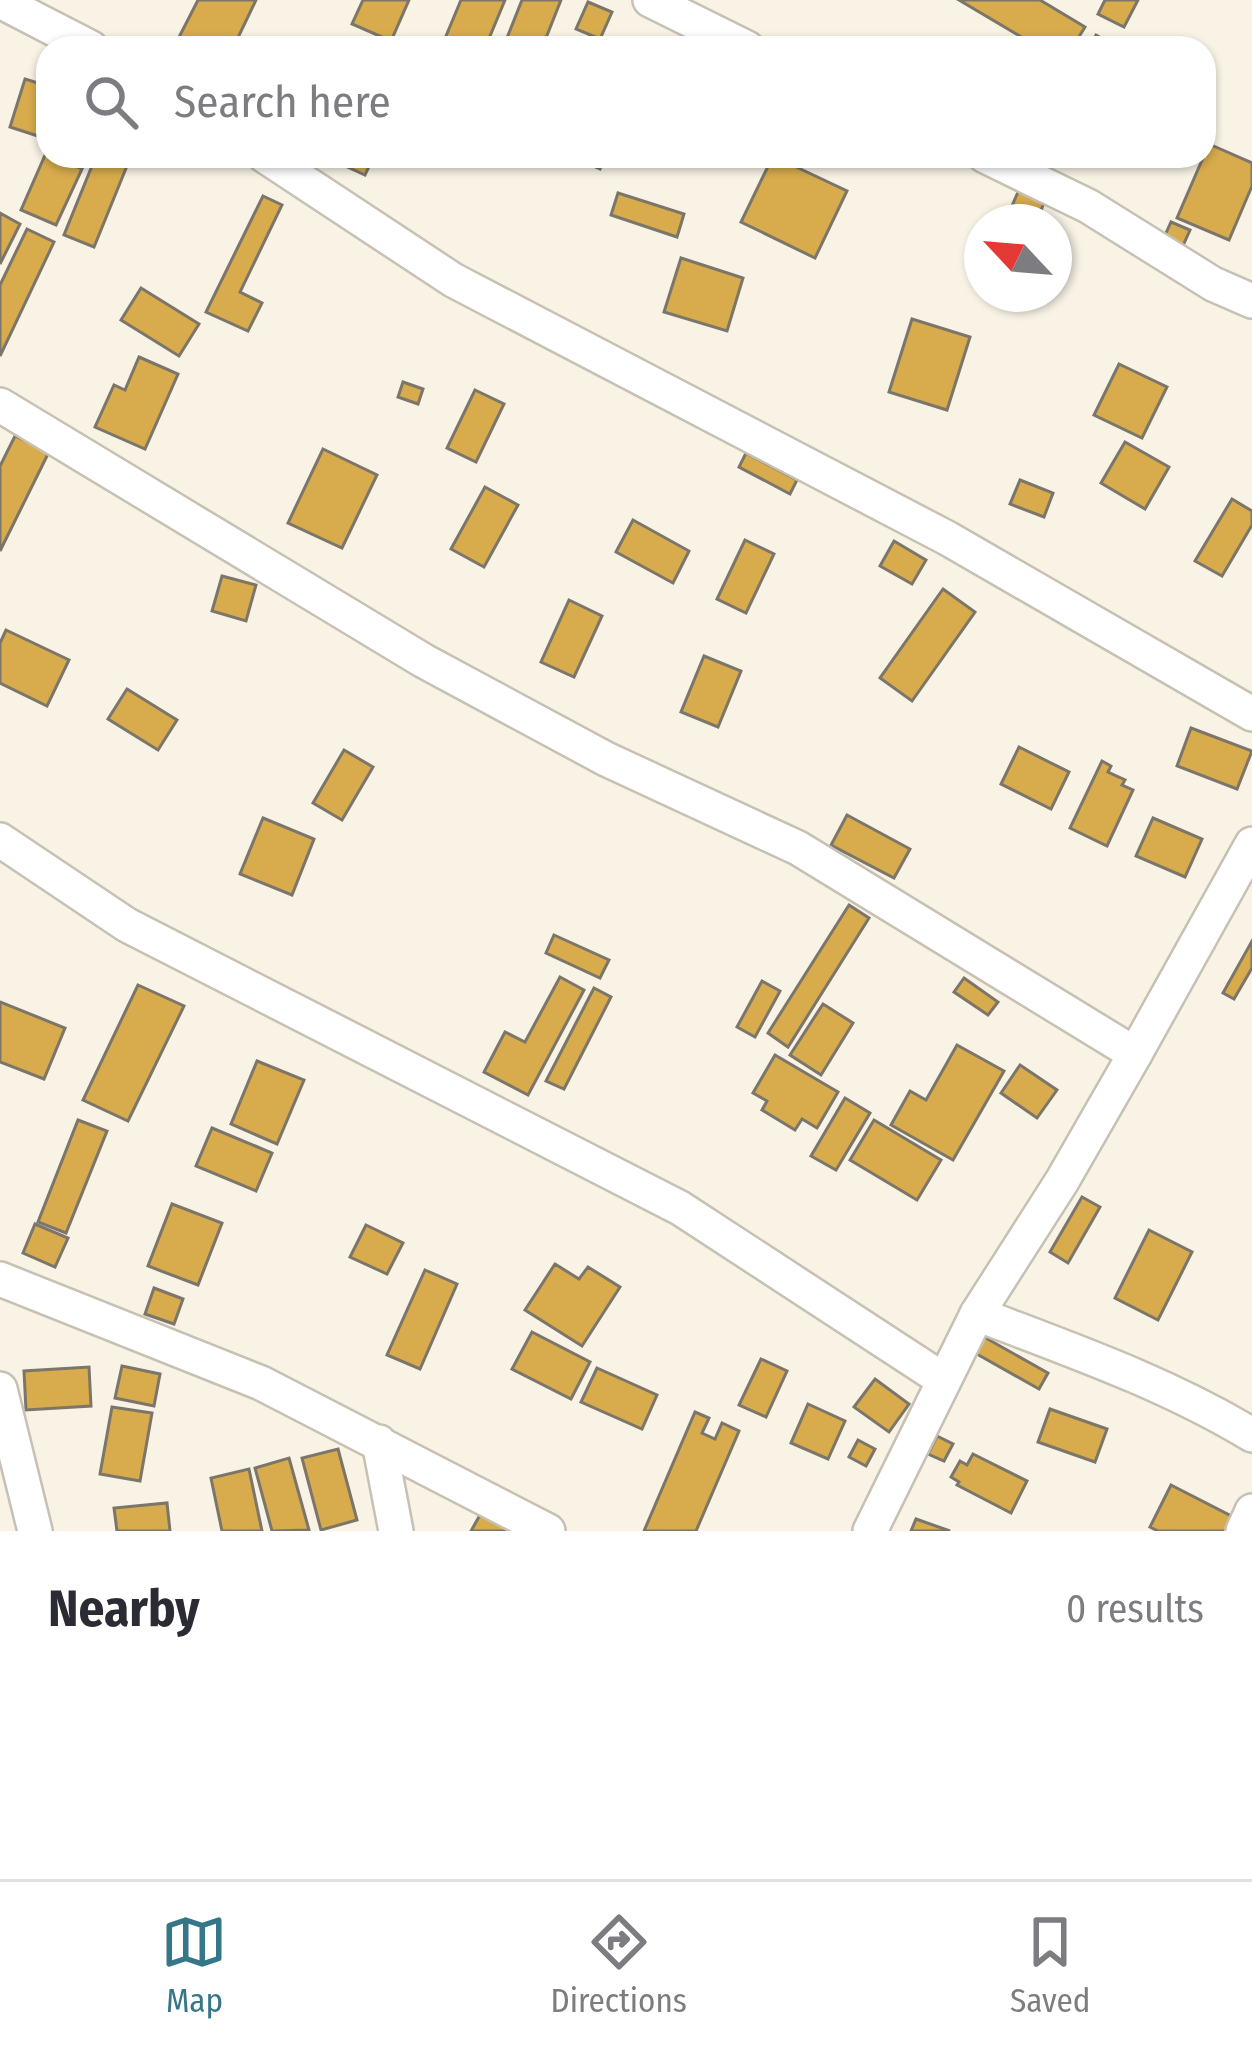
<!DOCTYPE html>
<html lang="en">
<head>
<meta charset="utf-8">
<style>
	body { margin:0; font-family:"Fira Sans Condensed",sans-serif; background:#f7f7f7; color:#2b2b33 }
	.compass { position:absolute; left:964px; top:204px; width:108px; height:108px; border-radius:50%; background:#fff; box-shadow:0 3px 9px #0004; rotate:296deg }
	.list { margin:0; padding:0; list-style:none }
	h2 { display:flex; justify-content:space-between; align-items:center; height:156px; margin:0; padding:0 48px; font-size:51px }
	h2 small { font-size:39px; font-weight:400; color:#7c7c81 }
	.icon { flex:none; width:66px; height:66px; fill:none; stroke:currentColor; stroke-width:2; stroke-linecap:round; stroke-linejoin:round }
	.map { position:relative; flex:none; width:1252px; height:1531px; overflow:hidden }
	.search { position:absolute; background:#fff; box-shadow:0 3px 9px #0004; left:36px; right:36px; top:36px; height:132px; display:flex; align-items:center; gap:30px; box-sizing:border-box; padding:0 42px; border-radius:36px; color:#7c7c81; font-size:45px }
	.sheet { height:348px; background:#fff }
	nav { display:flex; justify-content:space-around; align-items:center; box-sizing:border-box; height:168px; border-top:3px solid #e1e1e2; background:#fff; font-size:33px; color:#7c7c81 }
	nav a { display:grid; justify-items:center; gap:6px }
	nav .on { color:#357789 }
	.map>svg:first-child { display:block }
	.building { fill:#d8ac4d; stroke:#7c766a; stroke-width:3 }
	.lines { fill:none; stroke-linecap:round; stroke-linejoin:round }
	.minor-casing { stroke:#c7c1b4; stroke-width:38 }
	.minor { stroke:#fff; stroke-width:33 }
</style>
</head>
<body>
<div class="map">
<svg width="1252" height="1531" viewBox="0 0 1252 1531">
	<rect width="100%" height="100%" fill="#f9f3e6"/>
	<g class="building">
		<polygon points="198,0 256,0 233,48 191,48 177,41"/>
		<polygon points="363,0 409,0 391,41 352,24"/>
		<polygon points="461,0 505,0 485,48 441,48"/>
		<polygon points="522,0 561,0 542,48 503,48"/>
		<polygon points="959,0 1040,0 1085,27 1072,48 1040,48"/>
		<polygon points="1105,0 1138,0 1124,27 1098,14"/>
		<polygon points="588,2 612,12 600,39 576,29"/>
		<polygon points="1096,35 1118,48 1089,48"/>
		<polygon points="25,79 48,86 48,116 41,137 10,127"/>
		<polygon points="1209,144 1252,163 1252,186 1229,240 1177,218"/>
		<polygon points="46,153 82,169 56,225 21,210"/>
		<polygon points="96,156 131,156 94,247 64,235"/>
		<polygon points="331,156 374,156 365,175 330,159"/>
		<polygon points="571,156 605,156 600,169"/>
		<polygon points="773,156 847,191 815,258 741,222"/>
		<polygon points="1021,185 1047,196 1036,222 1008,215"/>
		<polygon points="618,193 684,214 677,237 611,215"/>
		<polygon points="263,196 282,205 240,292 262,303 248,331 206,312"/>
		<polygon points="0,213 20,224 0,264"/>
		<polygon points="1171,222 1190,230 1181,250 1162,242"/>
		<polygon points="27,229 54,242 0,356 0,285"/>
		<polygon points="681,258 743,278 727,331 664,312"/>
		<polygon points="141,288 199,324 179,356 121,320"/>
		<polygon points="912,319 970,337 947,410 889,392"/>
		<polygon points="139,357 178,374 145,449 95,427 114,385 125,390"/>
		<polygon points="1119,364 1167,387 1142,438 1094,415"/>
		<polygon points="403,382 423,389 418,404 398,397"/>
		<polygon points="475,390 504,404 476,462 447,448"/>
		<polygon points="15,436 49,452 0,551 0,466"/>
		<polygon points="1125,442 1169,467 1145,509 1101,483"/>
		<polygon points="323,449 377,475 342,548 288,523"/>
		<polygon points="746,453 797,480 790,494 739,467"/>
		<polygon points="1020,480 1053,493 1044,517 1010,504"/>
		<polygon points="485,487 518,505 484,567 451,549"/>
		<polygon points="1232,499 1252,511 1252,525 1222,576 1195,561"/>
		<polygon points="633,520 689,551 673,583 616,552"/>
		<polygon points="745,540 774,554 746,613 717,599"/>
		<polygon points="894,541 926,560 912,584 880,566"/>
		<polygon points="222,576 256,585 246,621 212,611"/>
		<polygon points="943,589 975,612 912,701 880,678"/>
		<polygon points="569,600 602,616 574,677 541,662"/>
		<polygon points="6,630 69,660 47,706 0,683 0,643"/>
		<polygon points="704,656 741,671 718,727 681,712"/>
		<polygon points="127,689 177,720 158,750 108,719"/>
		<polygon points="1191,728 1252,751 1237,789 1177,766"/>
		<polygon points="1019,747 1069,772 1051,809 1001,784"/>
		<polygon points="344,750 373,767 342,820 313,803"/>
		<polygon points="1102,761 1111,766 1108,772 1125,780 1122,785 1133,790 1107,846 1070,828"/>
		<polygon points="847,815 910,849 894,878 831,845"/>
		<polygon points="263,818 314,839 292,895 240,874"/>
		<polygon points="1153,818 1202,839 1185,877 1136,856"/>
		<polygon points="849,905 869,918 788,1047 768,1033"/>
		<polygon points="554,935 609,960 600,978 546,953"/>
		<polygon points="1252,941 1252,968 1234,999 1223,993"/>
		<polygon points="560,977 584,990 528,1095 484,1072 505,1032 525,1042"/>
		<polygon points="964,978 998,1002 988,1015 954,992"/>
		<polygon points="762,981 780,991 755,1037 737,1027"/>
		<polygon points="138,985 184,1006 128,1121 83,1100"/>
		<polygon points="594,988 611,997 564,1089 546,1081"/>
		<polygon points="0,1002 65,1028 44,1079 0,1062"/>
		<polygon points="823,1004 853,1023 821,1075 790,1055"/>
		<polygon points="957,1045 1004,1071 953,1160 891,1125 910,1091 926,1100"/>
		<polygon points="775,1055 838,1092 817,1128 802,1119 795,1130 762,1110 767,1101 753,1093"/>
		<polygon points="257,1061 304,1080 277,1144 231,1124"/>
		<polygon points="1020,1065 1057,1090 1037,1118 1001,1093"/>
		<polygon points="845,1098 870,1113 836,1170 811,1156"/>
		<polygon points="78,1120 107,1131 66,1233 38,1222"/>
		<polygon points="874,1120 941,1160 917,1200 850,1160"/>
		<polygon points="212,1128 272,1153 256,1191 196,1166"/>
		<polygon points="1082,1197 1100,1207 1068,1263 1050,1252"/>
		<polygon points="172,1204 222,1223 198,1285 148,1266"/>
		<polygon points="35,1224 68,1238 55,1267 23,1253"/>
		<polygon points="366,1225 403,1243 387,1274 350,1257"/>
		<polygon points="1149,1230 1192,1252 1158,1320 1115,1298"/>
		<polygon points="555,1264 579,1279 588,1267 620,1287 582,1346 525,1310"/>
		<polygon points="425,1270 457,1284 420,1369 387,1355"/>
		<polygon points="154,1288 183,1299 174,1324 145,1314"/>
		<polygon points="532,1332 590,1362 571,1399 512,1369"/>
		<polygon points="984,1337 1048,1373 1039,1389 975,1353"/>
		<polygon points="761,1359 787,1371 766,1417 739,1405"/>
		<polygon points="122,1366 160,1374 154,1406 115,1398"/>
		<polygon points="89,1367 91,1406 26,1410 24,1371"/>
		<polygon points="597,1368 657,1395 642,1429 581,1402"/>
		<polygon points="875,1379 909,1404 889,1432 854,1407"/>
		<polygon points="808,1404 845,1421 828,1459 791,1443"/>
		<polygon points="112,1407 152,1413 140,1481 100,1474"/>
		<polygon points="1050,1409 1107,1429 1095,1462 1038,1442"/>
		<polygon points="695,1412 709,1418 702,1433 715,1439 722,1423 739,1431 696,1531 644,1531"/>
		<polygon points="937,1436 953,1444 944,1461 928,1454"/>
		<polygon points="858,1440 875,1449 866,1466 849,1457"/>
		<polygon points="338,1449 357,1520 321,1530 302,1458"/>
		<polygon points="973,1454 1027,1481 1011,1513 957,1485 959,1482 951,1477 960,1461 967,1465"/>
		<polygon points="289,1458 309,1530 272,1531 255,1468"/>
		<polygon points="249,1469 262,1531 222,1531 211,1478"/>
		<polygon points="1171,1485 1239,1520 1233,1531 1158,1531 1150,1527"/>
		<polygon points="167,1503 170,1531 117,1531 114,1508"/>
		<polygon points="481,1513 514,1531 471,1531"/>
		<polygon points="916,1519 950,1531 911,1531"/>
	</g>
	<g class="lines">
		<defs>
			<g id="minor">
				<polyline points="650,0 747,48"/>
				<polyline points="0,1 91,48"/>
				<polyline points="265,156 453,280 947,538 1252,714"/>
				<polyline points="985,156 1088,206 1213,284 1252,301"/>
				<polyline points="0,405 424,661 606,759 798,848 1135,1054 1062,1181 977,1314 870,1531"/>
				<polyline points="0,840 127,925 680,1208 942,1379"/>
				<polyline points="1135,1054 1252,844"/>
				<polyline points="0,1279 261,1383 548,1531"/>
				<path d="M 977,1314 C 1071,1350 1166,1383 1252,1435"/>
				<polyline points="0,1389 35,1531"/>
				<polyline points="379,1442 396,1531"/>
				<polyline points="1243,1531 1252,1511"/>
			</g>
		</defs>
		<use href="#minor" class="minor-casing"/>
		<use href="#minor" class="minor"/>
	</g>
</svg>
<svg class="compass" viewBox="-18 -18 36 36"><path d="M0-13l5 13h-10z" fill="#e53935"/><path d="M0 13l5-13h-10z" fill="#7c7c81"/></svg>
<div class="search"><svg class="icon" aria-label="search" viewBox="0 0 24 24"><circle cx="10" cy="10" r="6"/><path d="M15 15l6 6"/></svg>Search here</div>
</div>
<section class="sheet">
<h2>Nearby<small>0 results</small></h2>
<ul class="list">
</ul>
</section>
<nav>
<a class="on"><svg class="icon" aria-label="map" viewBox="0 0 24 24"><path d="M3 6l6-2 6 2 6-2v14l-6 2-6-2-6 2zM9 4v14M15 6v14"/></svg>Map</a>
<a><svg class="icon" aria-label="directions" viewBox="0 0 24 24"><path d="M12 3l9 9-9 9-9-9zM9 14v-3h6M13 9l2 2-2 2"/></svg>Directions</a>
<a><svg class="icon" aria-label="saved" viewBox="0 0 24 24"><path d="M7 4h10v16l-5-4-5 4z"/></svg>Saved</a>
</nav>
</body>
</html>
